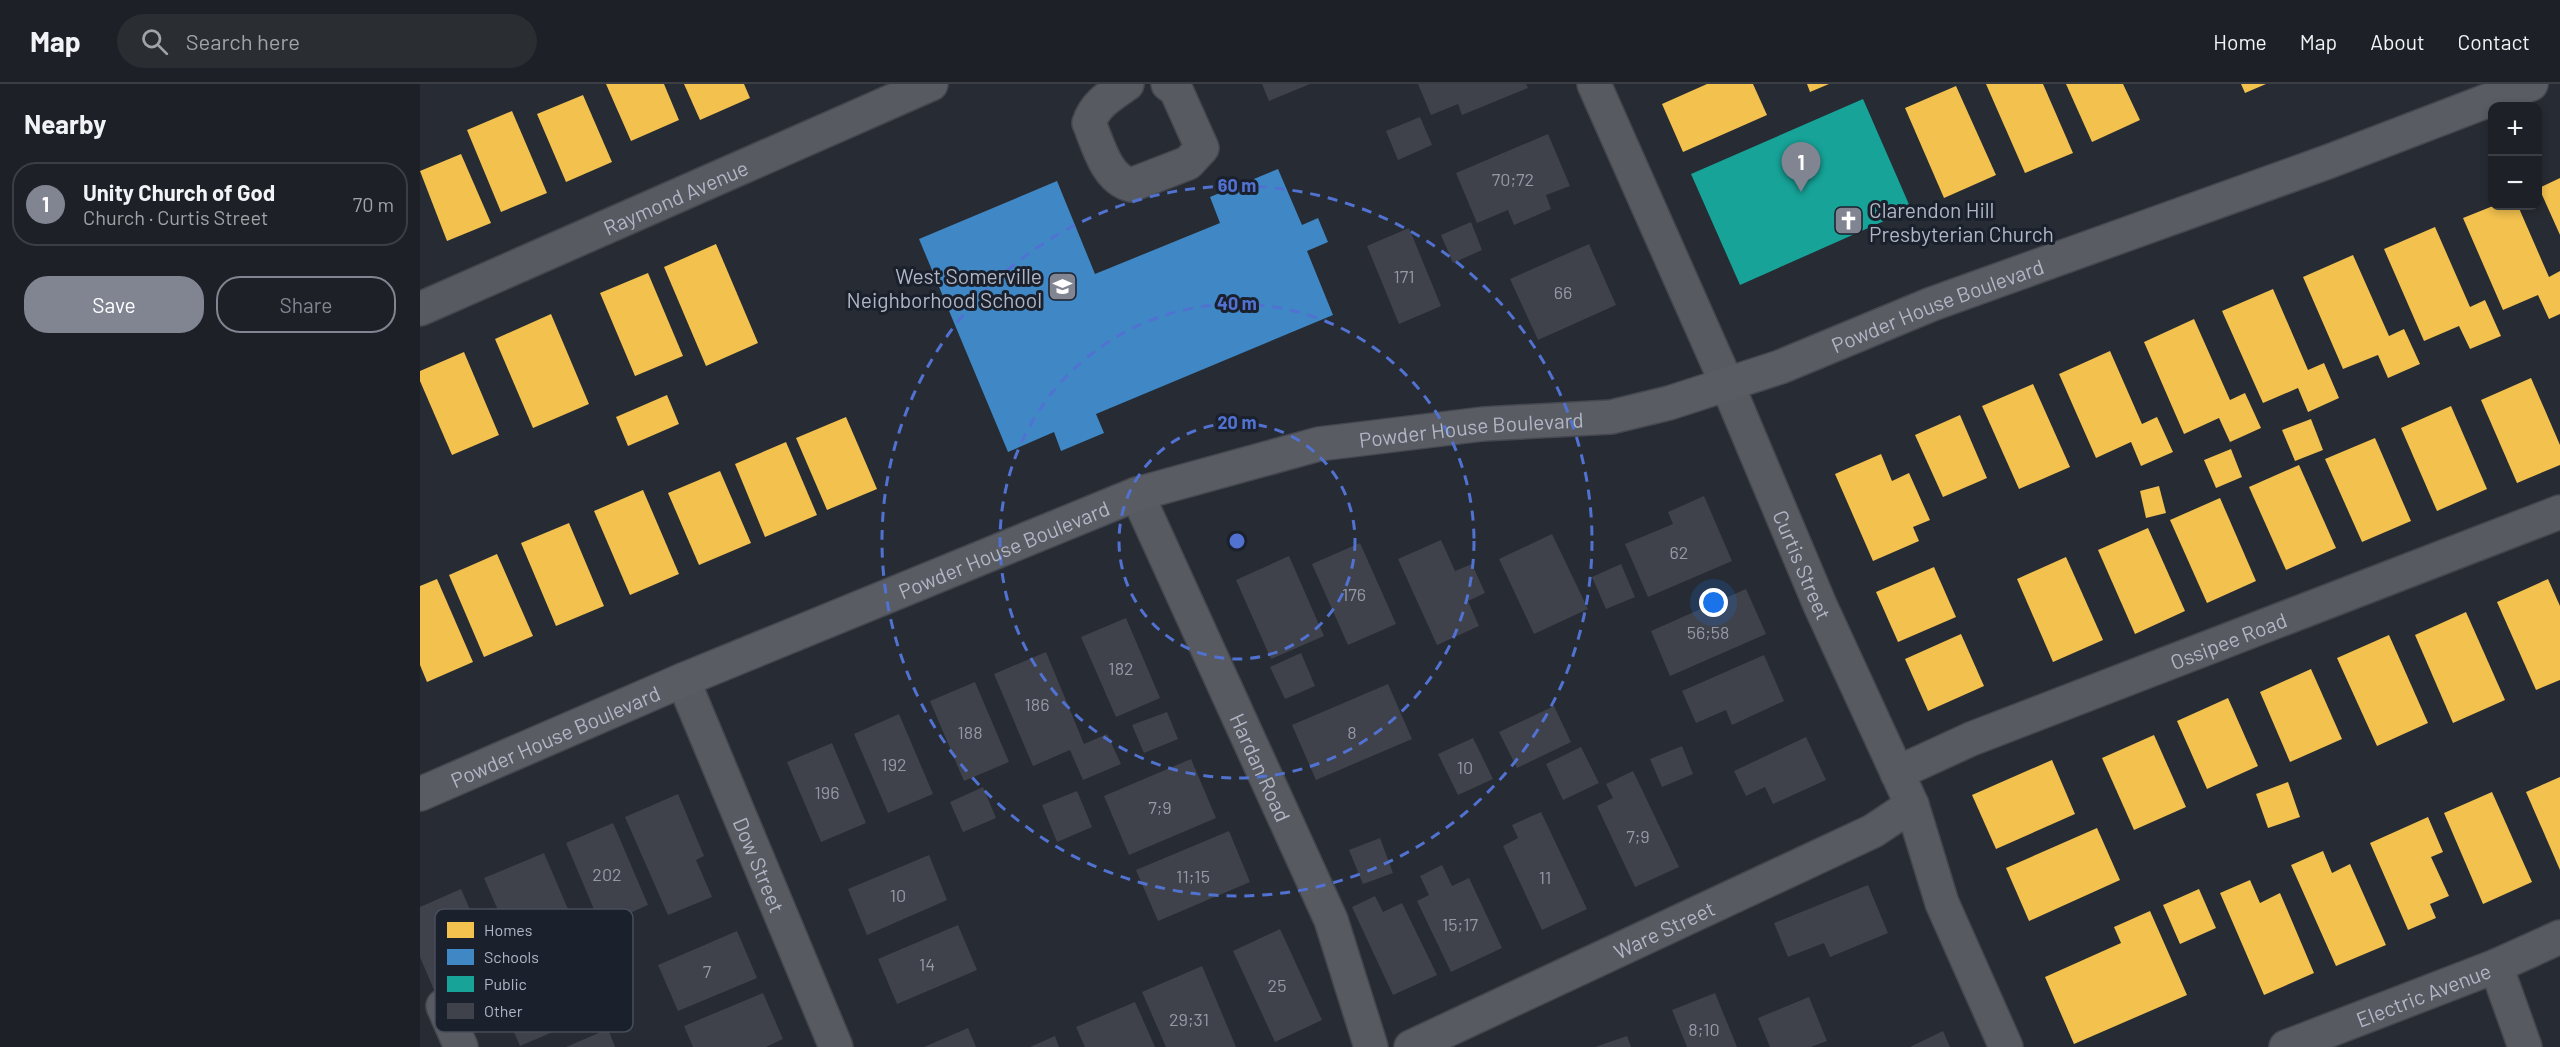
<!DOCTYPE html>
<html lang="en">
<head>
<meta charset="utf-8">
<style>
	body { margin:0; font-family:Barlow,sans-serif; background:#2a2d32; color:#f1f3f6 }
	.controls { position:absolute; right:18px; top:18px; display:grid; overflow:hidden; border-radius:12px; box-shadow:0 3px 9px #0003 }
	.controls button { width:54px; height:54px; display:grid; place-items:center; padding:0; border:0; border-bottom:2px solid #3b3e43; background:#1d2026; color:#f1f3f6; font:30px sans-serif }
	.you { position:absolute; left:1294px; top:519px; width:21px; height:21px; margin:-15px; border:4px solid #fff; border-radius:50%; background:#1a73e8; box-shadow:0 0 0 9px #1a73e833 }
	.badge { display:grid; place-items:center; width:39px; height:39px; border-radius:50%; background:#818592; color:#fff; font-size:20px; font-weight:700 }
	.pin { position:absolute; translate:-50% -50px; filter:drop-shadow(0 2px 3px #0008) }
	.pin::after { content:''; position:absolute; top:32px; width:21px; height:18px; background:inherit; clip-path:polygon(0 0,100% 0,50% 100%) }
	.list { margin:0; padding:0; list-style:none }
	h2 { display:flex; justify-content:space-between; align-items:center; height:78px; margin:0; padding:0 24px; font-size:26px }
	h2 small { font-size:20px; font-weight:400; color:#a0a3a7 }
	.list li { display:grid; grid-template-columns:39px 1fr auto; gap:18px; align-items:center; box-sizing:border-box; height:84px; margin:0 12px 12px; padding:0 12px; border:2px solid #3b3e43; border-radius:24px }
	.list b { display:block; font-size:22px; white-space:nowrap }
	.list p { margin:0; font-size:20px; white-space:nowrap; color:#a0a3a7 }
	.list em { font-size:20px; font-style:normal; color:#a0a3a7 }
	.actions { display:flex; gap:12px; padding:18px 24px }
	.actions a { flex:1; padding:14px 0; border:2px solid #818592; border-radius:24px; text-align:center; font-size:21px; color:#818592 }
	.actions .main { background:#818592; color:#fff }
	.icon { flex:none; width:33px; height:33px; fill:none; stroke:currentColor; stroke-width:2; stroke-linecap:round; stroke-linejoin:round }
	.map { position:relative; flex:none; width:2140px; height:963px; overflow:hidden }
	header { display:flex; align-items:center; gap:36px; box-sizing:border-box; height:84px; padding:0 30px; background:#1d2026; border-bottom:2px solid #3b3e43 }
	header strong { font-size:28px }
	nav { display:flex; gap:33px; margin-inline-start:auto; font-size:21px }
	.search { width:420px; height:54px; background:#2a2d32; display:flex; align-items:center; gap:15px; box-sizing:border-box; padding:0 21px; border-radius:33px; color:#a0a3a7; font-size:22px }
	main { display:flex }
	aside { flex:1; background:#1d2026 }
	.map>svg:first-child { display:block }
	.homes { fill:#f2c14e }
	.schools { fill:#3f88c5 }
	.public { fill:#17a398 }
	.building { fill:#3f424a }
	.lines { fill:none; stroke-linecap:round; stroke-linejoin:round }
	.minor-casing { stroke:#43464c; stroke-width:36 }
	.major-casing { stroke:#454850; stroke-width:36 }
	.minor { stroke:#575a61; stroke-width:33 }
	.major { stroke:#595c63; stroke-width:33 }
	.ring { fill:none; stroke:#5172d1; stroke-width:3; stroke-dasharray:10 8 }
	.labels { text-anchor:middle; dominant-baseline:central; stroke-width:6; stroke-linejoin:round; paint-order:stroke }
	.number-label { font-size:18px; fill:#9499a6 }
	.street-label { font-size:21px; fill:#b1b6c5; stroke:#1b202d }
	.poi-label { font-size:21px; fill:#b1b6c5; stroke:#1b202d; text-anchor:start }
	.key { fill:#1b202d; stroke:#484d5b; stroke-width:1.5 }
	.key-label { font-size:16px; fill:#b1b6c5 }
	.centre { fill:#5172d1; stroke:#1b202d; stroke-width:3 }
	.ring-label { font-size:18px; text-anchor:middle; font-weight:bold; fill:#5172d1; stroke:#1b202d; stroke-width:6; stroke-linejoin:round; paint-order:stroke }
</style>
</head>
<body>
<header>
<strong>Map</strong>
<div class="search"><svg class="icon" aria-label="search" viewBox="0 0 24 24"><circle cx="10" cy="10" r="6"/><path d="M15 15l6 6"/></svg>Search here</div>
<nav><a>Home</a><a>Map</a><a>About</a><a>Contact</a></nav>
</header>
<main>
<aside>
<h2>Nearby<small></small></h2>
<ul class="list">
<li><span class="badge">1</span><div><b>Unity Church of God</b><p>Church · Curtis Street</p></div><em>70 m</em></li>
</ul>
<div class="actions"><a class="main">Save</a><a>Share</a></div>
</aside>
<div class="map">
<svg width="2140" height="963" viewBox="0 0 2140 963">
	<rect width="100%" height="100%" fill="#272b33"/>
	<g class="homes">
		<polygon points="186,0 244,0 259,36 211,57"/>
		<polygon points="264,0 324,0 330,14 280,36"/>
		<polygon points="1287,0 1333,0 1347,31 1263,68 1242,20"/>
		<polygon points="1387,0 1409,0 1390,8"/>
		<polygon points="1566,0 1623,0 1653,69 1605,89"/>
		<polygon points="1646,0 1703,0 1720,36 1672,58"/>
		<polygon points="1821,0 1846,0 1825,9"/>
		<polygon points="1536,2 1576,91 1524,114 1485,24"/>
		<polygon points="163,11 192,78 146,98 117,30"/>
		<polygon points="92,27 127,109 81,128 47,46"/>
		<polygon points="41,70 71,139 27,157 0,87"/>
		<polygon points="2140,94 2140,151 2119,104"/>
		<polygon points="2073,122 2098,122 2129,193 2140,187 2140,230 2129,235 2118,211 2083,226 2043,134"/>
		<polygon points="2015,143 2050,223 2065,216 2081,252 2050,265 2039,242 2004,257 1964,165"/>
		<polygon points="296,160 338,259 286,282 244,183"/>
		<polygon points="1933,171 1969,252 1984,245 2000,280 1968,294 1958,271 1923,285 1883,193"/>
		<polygon points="228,189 263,272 215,292 180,209"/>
		<polygon points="1853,205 1888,286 1904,279 1919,314 1888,328 1878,304 1843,319 1802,227"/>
		<polygon points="131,230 169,320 113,344 75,255"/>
		<polygon points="1774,235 1810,316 1825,309 1841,344 1810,358 1799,334 1764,350 1724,258"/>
		<polygon points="1690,267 1722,340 1737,333 1753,368 1721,382 1711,358 1676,374 1639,290"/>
		<polygon points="44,268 79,351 32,371 0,297 0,287"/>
		<polygon points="2111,294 2140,361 2140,381 2097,399 2061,316"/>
		<polygon points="1613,300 1650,383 1599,405 1562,322"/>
		<polygon points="247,311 259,340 208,362 196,333"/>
		<polygon points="2031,322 2067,405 2017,427 1981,344"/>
		<polygon points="1540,331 1567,394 1523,413 1495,351"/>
		<polygon points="426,333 457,405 407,426 376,354"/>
		<polygon points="1891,335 1903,366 1875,377 1862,346"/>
		<polygon points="1955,354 1991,437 1942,458 1905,375"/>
		<polygon points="366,358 397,431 345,453 315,380"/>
		<polygon points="1811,365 1822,393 1796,404 1784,376"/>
		<polygon points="1461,370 1472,397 1489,389 1510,436 1493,443 1499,457 1453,477 1415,390"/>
		<polygon points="1879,381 1916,464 1866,486 1829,403"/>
		<polygon points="300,387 331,459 279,481 248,409"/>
		<polygon points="1739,402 1746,429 1726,434 1720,407"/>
		<polygon points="223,406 259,490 210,511 174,427"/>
		<polygon points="1800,414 1836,497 1787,519 1750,436"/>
		<polygon points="149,439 184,522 136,542 101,459"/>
		<polygon points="1728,444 1765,527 1715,550 1678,466"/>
		<polygon points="77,470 113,552 64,573 29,491"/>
		<polygon points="1646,473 1683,556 1633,578 1597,495"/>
		<polygon points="1514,483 1536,533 1478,558 1456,508"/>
		<polygon points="17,495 53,578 7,598 0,581 0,502"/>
		<polygon points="2128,495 2140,522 2140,596 2116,606 2077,518"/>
		<polygon points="2046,528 2085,616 2033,639 1995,551"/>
		<polygon points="1541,550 1564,602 1508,627 1485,575"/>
		<polygon points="1969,551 2008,639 1957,662 1917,574"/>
		<polygon points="1891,585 1922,655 1870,678 1840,608"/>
		<polygon points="1808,614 1838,682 1787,705 1757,637"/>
		<polygon points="1734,651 1766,723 1714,746 1682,674"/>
		<polygon points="1632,676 1655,730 1576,765 1552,711"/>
		<polygon points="2140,693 2140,786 2106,708"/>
		<polygon points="1868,698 1880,733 1848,744 1836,710"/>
		<polygon points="2072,708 2112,798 2063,820 2024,729"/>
		<polygon points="2008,733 2023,768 2011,773 2029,812 2010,820 2016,834 1988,846 1950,759"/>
		<polygon points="1677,744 1700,796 1609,837 1586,784"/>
		<polygon points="1903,767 1912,789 1930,780 1966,861 1916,882 1871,781"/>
		<polygon points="1830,796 1840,819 1860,809 1894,889 1844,911 1800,809"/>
		<polygon points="1779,805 1796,844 1760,860 1743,821"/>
		<polygon points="1730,827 1767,911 1654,960 1625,893 1701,859 1694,843"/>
	</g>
	<polygon class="schools" points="858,85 882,141 898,134 908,158 887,167 913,231 676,330 684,349 641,367 634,348 588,368 499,155 637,97 675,190 800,139 790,113"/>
	<polygon class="public" points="1443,15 1491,125 1320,201 1271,90"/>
	<g class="building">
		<polygon points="842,0 890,0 849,17"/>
		<polygon points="998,0 1106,0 1108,4 1042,31 1038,20 1011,31"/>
		<polygon points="1000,33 1012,61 978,76 966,47"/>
		<polygon points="1128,50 1150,102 1126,111 1131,125 1094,141 1088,126 1057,139 1036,89"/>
		<polygon points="1051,138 1062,166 1033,179 1021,151"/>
		<polygon points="989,144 1021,222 979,240 947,162"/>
		<polygon points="1169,160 1196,221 1118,256 1090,195"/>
		<polygon points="1284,412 1312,477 1228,513 1205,460 1253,440 1248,428"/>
		<polygon points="1132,450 1168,525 1114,550 1079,475"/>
		<polygon points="1021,456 1035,487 1052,480 1065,509 1048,517 1059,542 1017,561 978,475"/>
		<polygon points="940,459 976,540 928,561 892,480"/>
		<polygon points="869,472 904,552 851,575 816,496"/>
		<polygon points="1201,480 1215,513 1186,525 1172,493"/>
		<polygon points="1326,505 1346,550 1250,592 1231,547"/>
		<polygon points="706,534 740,614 696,633 661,553"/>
		<polygon points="626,568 664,660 687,650 701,680 663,696 650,666 613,682 574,590"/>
		<polygon points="881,569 895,602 865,615 850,583"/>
		<polygon points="1344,571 1364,617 1312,641 1306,626 1276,639 1262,607"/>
		<polygon points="555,598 589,678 544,697 510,617"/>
		<polygon points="968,600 992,655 896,696 872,641"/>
		<polygon points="1134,622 1151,658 1097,684 1079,648"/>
		<polygon points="747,628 758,655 724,669 712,641"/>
		<polygon points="479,630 513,710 468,729 434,650"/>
		<polygon points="1386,653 1406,696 1353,720 1345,703 1326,712 1314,687"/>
		<polygon points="1053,654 1073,695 1038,711 1018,670"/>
		<polygon points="412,659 446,739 401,758 367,678"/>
		<polygon points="1262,662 1273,690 1242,703 1230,675"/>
		<polygon points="1161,663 1179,699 1143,716 1126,680"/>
		<polygon points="771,675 796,734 709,771 684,712"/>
		<polygon points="1213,687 1259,783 1215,803 1177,722 1193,714 1186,700"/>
		<polygon points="563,703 576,734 543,748 530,718"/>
		<polygon points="657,707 672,743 637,758 622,721"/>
		<polygon points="258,710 284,772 276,776 292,813 248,831 205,733"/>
		<polygon points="1121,728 1167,825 1122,846 1083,762 1098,754 1092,741"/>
		<polygon points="193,739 228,821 181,842 146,759"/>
		<polygon points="809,747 830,798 738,837 716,786"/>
		<polygon points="960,754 973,789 943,800 929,766"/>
		<polygon points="124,769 159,851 100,877 64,794"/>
		<polygon points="509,771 527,816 447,851 428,805"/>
		<polygon points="1022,781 1032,802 1049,794 1082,864 1031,888 997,817 1009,811 1000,792"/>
		<polygon points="1448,801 1468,849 1410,873 1404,859 1368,873 1354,839"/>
		<polygon points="41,805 77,887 17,913 0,873 0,823"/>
		<polygon points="955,812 963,828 982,819 1017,891 973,911 932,823"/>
		<polygon points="538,841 557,886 477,920 458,875"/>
		<polygon points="860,845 902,936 855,958 813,867"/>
		<polygon points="317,847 337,894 258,927 238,881"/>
		<polygon points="160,879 180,928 100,962 79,913"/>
		<polygon points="782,882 816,963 746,963 722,908"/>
		<polygon points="343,909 363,955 346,963 273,963 264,942"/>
		<polygon points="1295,909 1317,963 1267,963 1252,926"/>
		<polygon points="1389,913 1407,957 1391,963 1350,963 1338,934"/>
		<polygon points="715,918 735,963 665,963 656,943"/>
		<polygon points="548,944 556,963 504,963"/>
		<polygon points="188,945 195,963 146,963"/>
		<polygon points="1523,947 1530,963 1490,963"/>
		<polygon points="635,952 639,963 610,963"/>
		<polygon points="1207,952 1211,963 1175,963"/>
	</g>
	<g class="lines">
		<defs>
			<g id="minor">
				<path d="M 707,0 C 691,11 675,20 669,39 C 678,60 686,95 711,101 L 768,79 L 782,64 L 756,6 L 748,0"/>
				<path id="s1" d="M 1174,0 L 1307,300 L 1400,521 L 1492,721 L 1522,819 L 1586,963"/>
				<path id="s2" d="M 0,225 L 511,0"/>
				<path id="s3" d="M 717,410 L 911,836 L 951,963"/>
				<path id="s4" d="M 263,596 L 416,963"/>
				<path id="s5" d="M 1477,689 L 1551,655 L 2140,428"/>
				<polyline points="2076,882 2105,963"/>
				<polyline points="23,922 41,963"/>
				<path id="s6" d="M 991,963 L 1453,747 L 1492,721"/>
				<path id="s7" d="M 1866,963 L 2076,882 L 2140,853"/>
			</g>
			<g id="major">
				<path id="s8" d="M 0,710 L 263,596 L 717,410 L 899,360 L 1063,340 L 1191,333 L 1249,319 L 1360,283 L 1512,220 L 1910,77 L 2111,0"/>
			</g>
		</defs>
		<use href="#minor" class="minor-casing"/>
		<use href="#major" class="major-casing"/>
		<use href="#minor" class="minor"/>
		<use href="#major" class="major"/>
	</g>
	<g class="ring">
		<circle cx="817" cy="457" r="118"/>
		<circle cx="817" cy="457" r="237"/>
		<circle cx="817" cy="457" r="355"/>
	</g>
	<defs>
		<symbol id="church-square" viewBox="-11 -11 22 22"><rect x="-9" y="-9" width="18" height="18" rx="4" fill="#818592" stroke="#1b202d"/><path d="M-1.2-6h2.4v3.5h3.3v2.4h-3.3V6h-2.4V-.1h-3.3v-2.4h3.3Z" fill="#fff"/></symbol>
		<symbol id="school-square" viewBox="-11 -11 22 22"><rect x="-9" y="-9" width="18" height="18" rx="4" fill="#818592" stroke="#1b202d"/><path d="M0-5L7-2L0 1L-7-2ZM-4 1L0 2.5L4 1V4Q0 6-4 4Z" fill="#fff"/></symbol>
	</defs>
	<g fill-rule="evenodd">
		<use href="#church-square" x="1412" y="120" width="33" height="33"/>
		<use href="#school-square" x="626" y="186" width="33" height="33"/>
	</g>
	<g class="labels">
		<g class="number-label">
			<text x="1093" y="95">70;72</text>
			<text x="984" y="192">171</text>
			<text x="1143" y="208">66</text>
			<text x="1259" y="468">62</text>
			<text x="934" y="510">176</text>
			<text x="1288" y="548">56;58</text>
			<text x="701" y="584">182</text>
			<text x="617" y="620">186</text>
			<text x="550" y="648">188</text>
			<text x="932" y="648">8</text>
			<text x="474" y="680">192</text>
			<text x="1045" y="683">10</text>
			<text x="407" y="708">196</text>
			<text x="740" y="723">7;9</text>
			<text x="1218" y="752">7;9</text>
			<text x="187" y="790">202</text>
			<text x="773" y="792">11;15</text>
			<text x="1125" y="793">11</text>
			<text x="478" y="811">10</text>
			<text x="1040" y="840">15;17</text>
			<text x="507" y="880">14</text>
			<text x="287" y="887">7</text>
			<text x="857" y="901">25</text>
			<text x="769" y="935">29;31</text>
			<text x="1284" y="945">8;10</text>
		</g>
		<g class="street-label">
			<text stroke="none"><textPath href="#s2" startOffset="279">Raymond Avenue</textPath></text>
			<text stroke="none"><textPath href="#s8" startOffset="1605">Powder House Boulevard</textPath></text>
			<text stroke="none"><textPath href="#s8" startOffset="1119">Powder House Boulevard</textPath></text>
			<text stroke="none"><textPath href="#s8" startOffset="633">Powder House Boulevard</textPath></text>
			<text stroke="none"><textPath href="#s1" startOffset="524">Curtis Street</textPath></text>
			<text stroke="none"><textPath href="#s5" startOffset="357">Ossipee Road</textPath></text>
			<text stroke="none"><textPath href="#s8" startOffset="147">Powder House Boulevard</textPath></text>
			<text stroke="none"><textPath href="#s3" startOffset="300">Hardan Road</textPath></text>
			<text stroke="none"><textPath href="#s4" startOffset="200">Dow Street</textPath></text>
			<text stroke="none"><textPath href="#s6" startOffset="279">Ware Street</textPath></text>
			<text stroke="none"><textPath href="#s7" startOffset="147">Electric Avenue</textPath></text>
		</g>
		<g class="poi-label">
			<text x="1449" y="125">Clarendon Hill<tspan x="1449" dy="24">Presbyterian Church</tspan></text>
			<text x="622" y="191" text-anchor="end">West Somerville<tspan x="622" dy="24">Neighborhood School</tspan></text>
		</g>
	</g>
	<rect x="15" y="825" width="198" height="123" rx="9" class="key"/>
	<rect x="27" y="838" width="27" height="16" fill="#f2c14e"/>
	<rect x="27" y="865" width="27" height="16" fill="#3f88c5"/>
	<rect x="27" y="892" width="27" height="16" fill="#17a398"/>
	<rect x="27" y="919" width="27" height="16" fill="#3f424a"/>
	<g class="key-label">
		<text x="64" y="852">Homes</text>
		<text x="64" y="879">Schools</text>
		<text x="64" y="906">Public</text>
		<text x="64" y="933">Other</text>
	</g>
	<circle cx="817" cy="457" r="9" class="centre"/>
	<g class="ring-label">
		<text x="817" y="108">60 m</text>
		<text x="817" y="226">40 m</text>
		<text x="817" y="345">20 m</text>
	</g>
</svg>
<div class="controls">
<button>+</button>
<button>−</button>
</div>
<div class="you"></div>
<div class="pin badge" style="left:1381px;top:108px">1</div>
</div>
</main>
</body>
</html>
